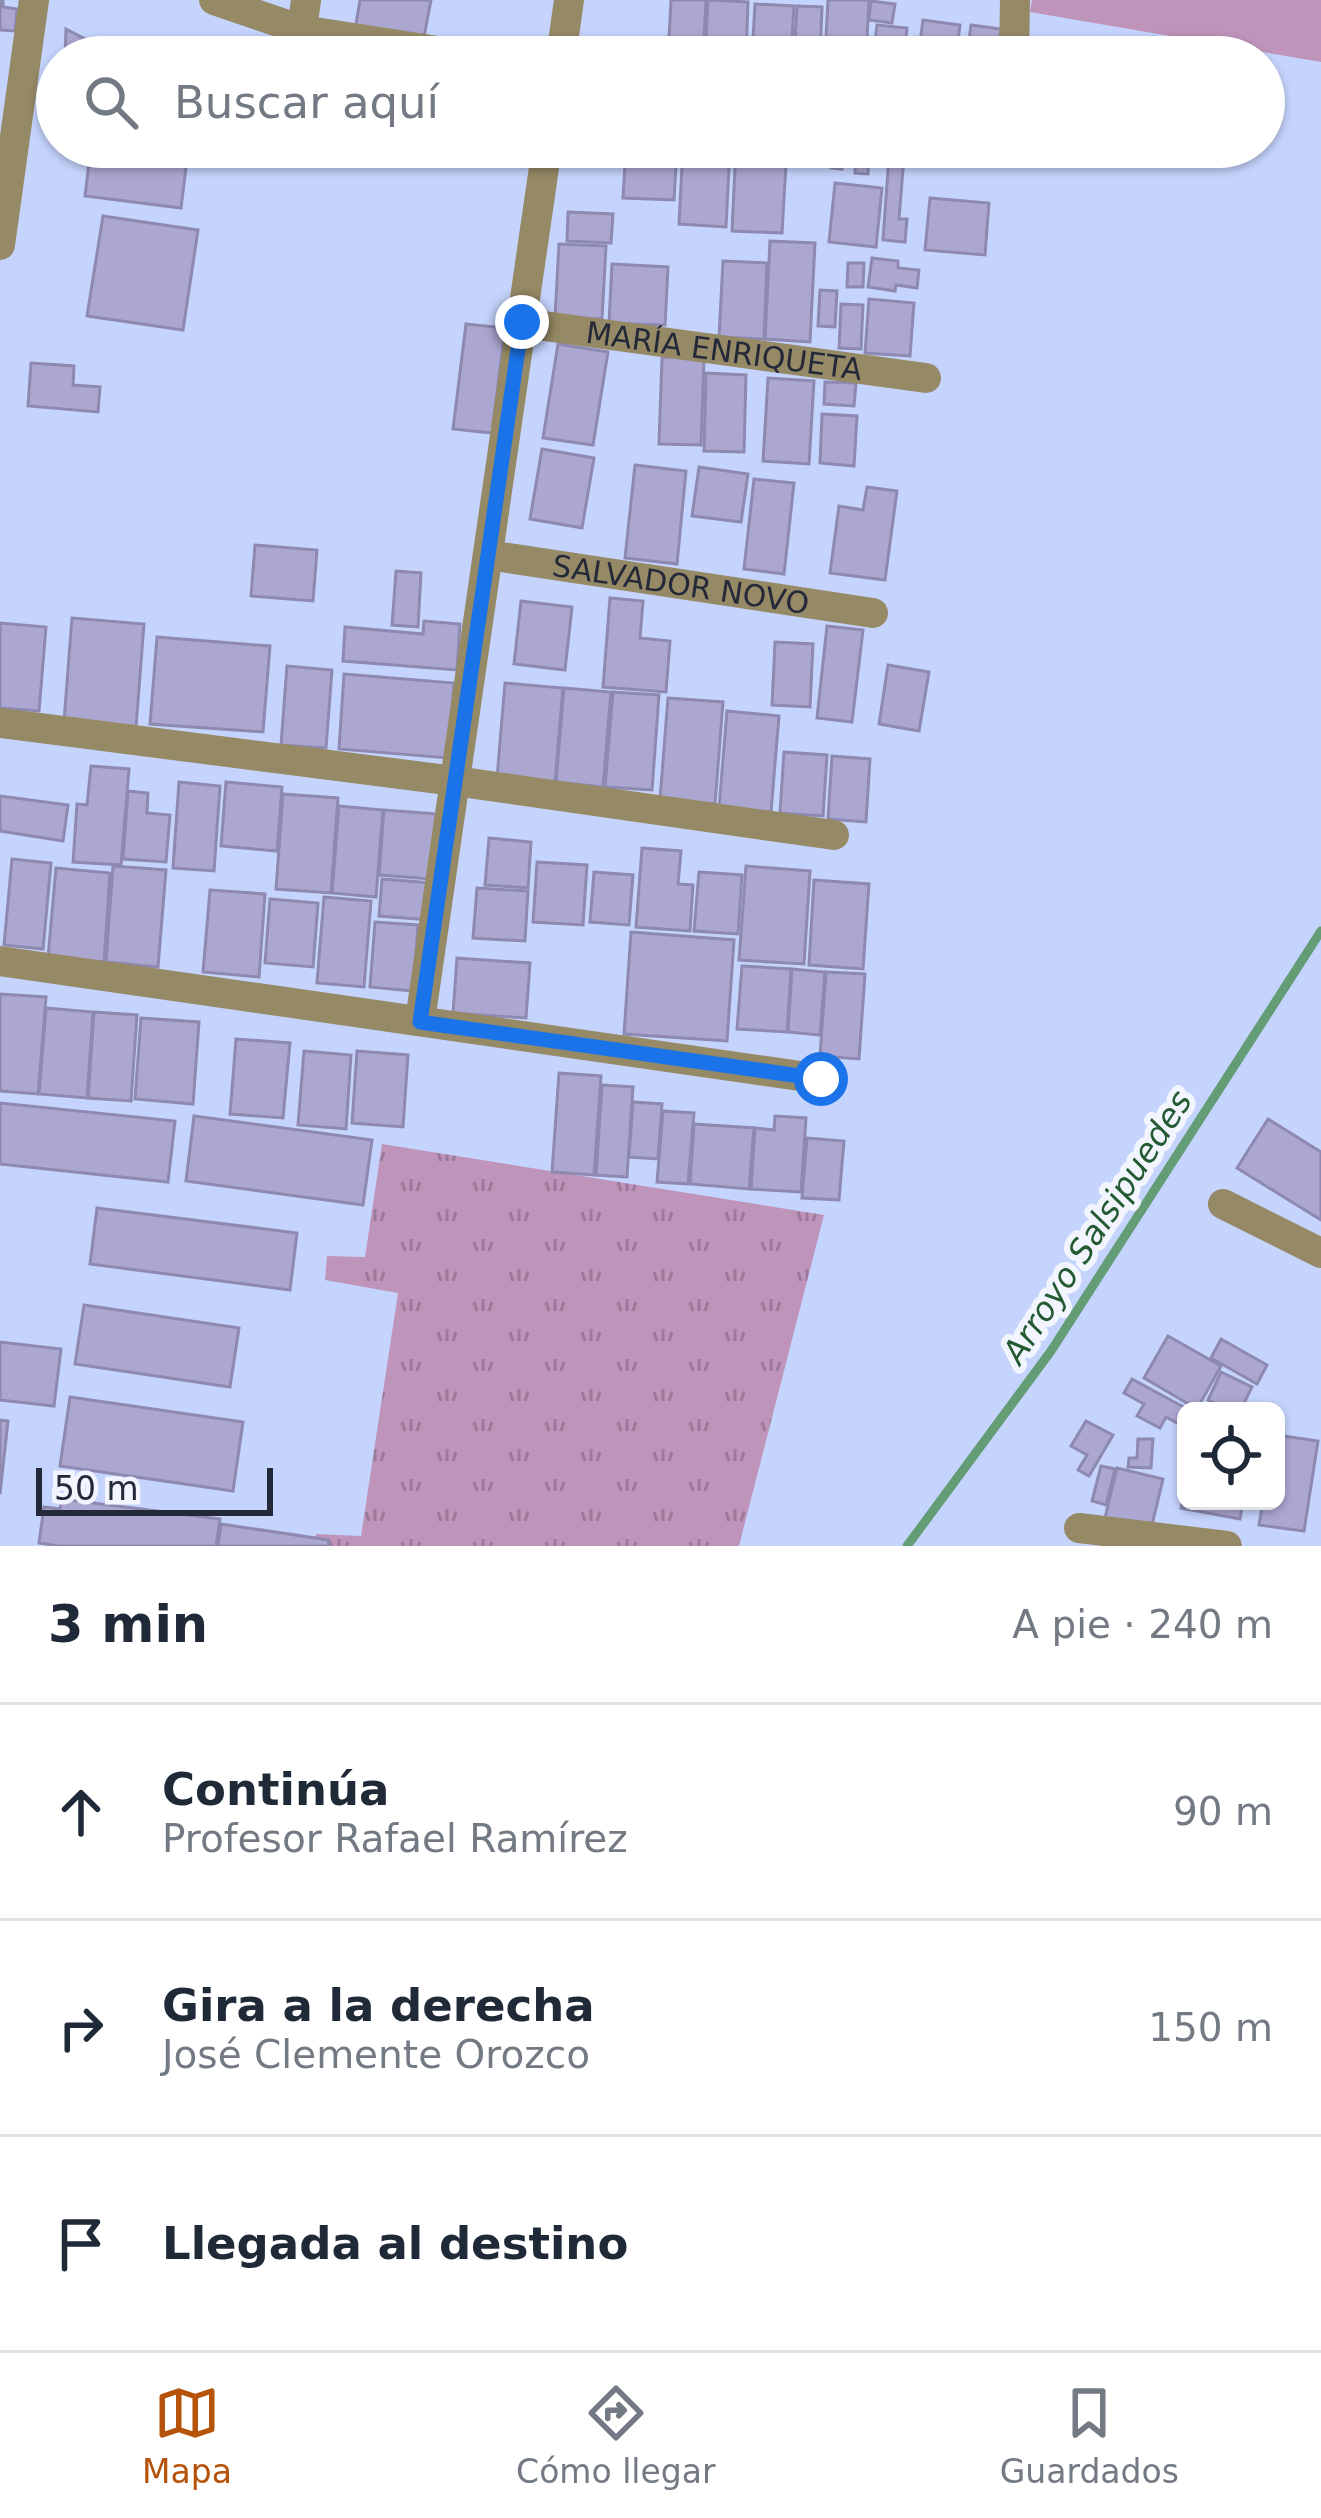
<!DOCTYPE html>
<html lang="es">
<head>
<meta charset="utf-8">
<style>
	body { margin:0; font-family:"DejaVu Sans",sans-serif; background:#f2f2f3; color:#1f2937 }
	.controls { position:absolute; right:36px; bottom:36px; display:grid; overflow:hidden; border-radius:18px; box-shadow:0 3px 9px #0004 }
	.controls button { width:108px; height:108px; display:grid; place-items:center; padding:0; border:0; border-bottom:3px solid #e0e1e3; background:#fff; color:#1f2937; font:60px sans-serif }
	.scale { position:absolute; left:36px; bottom:30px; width:237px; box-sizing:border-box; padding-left:12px; border:6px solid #242939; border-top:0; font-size:33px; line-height:42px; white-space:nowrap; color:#242939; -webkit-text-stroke:9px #f2f5fe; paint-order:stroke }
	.stop { position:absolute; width:36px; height:36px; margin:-27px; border:9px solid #1a73e8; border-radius:50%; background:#fff }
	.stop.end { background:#1a73e8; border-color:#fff; box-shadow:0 3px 12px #0008 }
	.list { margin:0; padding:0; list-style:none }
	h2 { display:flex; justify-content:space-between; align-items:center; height:156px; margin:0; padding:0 48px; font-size:51px }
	h2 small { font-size:39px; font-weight:400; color:#747a83 }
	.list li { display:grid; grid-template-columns:78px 1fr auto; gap:36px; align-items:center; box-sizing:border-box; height:216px; padding:0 48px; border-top:3px solid #e0e1e3 }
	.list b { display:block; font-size:45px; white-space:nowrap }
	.list p { margin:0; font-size:39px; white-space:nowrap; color:#747a83 }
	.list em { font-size:39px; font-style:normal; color:#747a83 }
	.icon { flex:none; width:66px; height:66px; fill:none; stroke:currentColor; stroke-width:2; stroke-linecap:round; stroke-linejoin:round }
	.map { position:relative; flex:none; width:1321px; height:1546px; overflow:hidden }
	.search { position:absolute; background:#fff; box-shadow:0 3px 9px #0004; left:36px; right:36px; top:36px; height:132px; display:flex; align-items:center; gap:30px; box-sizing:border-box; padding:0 42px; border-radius:66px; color:#747a83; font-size:45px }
	.sheet { height:804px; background:#fff }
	nav { display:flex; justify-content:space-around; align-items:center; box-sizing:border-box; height:168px; border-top:3px solid #e0e1e3; background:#fff; font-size:33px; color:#747a83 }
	nav a { display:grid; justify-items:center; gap:6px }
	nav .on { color:#b45309 }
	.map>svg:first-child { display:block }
	.grass { fill:url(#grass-tufts) }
	.garden { fill:#bf94ba }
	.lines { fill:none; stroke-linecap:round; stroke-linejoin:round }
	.stream { stroke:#639c75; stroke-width:9 }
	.building { fill:#aca7d1; stroke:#8e89b1; stroke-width:3 }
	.minor { stroke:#968965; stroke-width:30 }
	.route { stroke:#1a73e8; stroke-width:15 }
	.labels { text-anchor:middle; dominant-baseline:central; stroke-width:12; stroke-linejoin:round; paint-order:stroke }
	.street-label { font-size:30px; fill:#242939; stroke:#f2f5fe }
	.water-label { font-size:33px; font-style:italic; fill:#235a32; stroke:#f2f5fe }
</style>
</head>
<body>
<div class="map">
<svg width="1321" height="1546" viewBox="0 0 1321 1546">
	<defs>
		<pattern id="grass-tufts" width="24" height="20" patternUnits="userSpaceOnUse" patternTransform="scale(3)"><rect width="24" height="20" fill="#bf94ba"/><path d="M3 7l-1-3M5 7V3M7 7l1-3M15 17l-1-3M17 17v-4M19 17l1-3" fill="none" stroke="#9b7998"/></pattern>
	</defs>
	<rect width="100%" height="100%" fill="#c5d4fd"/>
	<polygon class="grass" points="382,1144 824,1215 739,1546 314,1546 316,1534 361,1536 398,1293 325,1280 327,1256 365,1257"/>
	<polygon class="garden" points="1032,0 1321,0 1321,62 1030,12"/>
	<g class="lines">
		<polyline class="stream" points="907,1546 1051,1351 1321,931"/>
	</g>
	<g class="building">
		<polygon points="0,0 3,0 3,7 17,9 15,31 0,30"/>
		<polygon points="360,0 431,0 423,42 355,30"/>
		<polygon points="671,0 706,0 703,57 668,57"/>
		<polygon points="708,0 748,2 746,57 705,57"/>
		<polygon points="828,0 869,0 866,57 825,57"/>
		<polygon points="871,1 895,4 892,23 869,20"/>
		<polygon points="755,4 794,6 791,57 752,57"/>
		<polygon points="797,6 822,7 820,57 794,57"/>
		<polygon points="923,20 960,25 956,57 918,57"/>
		<polygon points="877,25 907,28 904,57 873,57"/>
		<polygon points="971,25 1001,29 997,57 967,57"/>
		<polygon points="66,29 118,56 118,57 65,57"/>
		<polygon points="91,147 187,159 181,208 85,196"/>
		<polygon points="626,147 677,147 674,200 623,198"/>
		<polygon points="683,147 730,147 726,227 679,224"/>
		<polygon points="736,147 787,147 782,233 732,231"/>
		<polygon points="833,147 843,147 842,169 831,168"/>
		<polygon points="856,150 869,151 868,174 855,173"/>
		<polygon points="889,156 904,157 899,219 907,219 905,242 883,240"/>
		<polygon points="835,183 882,188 876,247 829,242"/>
		<polygon points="930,198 989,203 985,255 925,250"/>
		<polygon points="568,212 613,214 611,243 567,241"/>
		<polygon points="103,216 198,230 183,330 87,316"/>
		<polygon points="770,241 815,243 810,342 765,339"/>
		<polygon points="559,244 606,246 602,319 555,317"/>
		<polygon points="872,258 898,261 898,268 919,270 917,288 896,285 895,291 868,287"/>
		<polygon points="723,261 767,263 764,339 719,337"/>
		<polygon points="848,263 864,263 863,287 847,287"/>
		<polygon points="612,264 668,267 665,325 609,323"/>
		<polygon points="820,290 837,291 835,327 818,326"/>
		<polygon points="869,299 914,303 910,356 865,353"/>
		<polygon points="841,304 863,305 861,349 839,348"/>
		<polygon points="466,324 505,328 492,433 453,429"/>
		<polygon points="558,344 608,352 593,445 543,438"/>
		<polygon points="662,357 704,358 701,445 659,444"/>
		<polygon points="31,363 74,366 73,385 100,387 98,412 28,406"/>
		<polygon points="706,373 746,375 744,452 704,451"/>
		<polygon points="768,378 814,381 809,464 763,461"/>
		<polygon points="825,382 856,383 854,406 824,404"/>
		<polygon points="822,414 857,416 854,466 820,463"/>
		<polygon points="542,449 594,458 582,528 530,519"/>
		<polygon points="635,465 686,471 677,564 625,558"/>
		<polygon points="699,467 748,474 741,522 692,516"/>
		<polygon points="754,479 794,483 784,574 744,569"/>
		<polygon points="867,487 897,491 885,580 830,573 839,506 863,510"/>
		<polygon points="255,545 317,550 313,601 251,596"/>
		<polygon points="396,571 421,573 418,627 392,625"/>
		<polygon points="610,598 643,601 640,638 670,641 666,692 603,687"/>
		<polygon points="521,601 572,607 565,670 514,664"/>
		<polygon points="72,618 144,624 136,727 64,721"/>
		<polygon points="424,621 460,624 457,670 343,661 345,627 423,634"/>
		<polygon points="0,623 46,627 39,711 0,708"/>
		<polygon points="827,626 863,630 852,722 817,718"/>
		<polygon points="157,637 270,646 263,732 150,724"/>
		<polygon points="775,642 813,644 810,707 772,705"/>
		<polygon points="888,665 929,672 919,731 879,724"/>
		<polygon points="287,666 332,670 326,748 281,745"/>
		<polygon points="344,674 454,683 448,758 339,749"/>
		<polygon points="505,683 563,688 555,782 497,778"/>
		<polygon points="564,688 611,692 603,787 556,782"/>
		<polygon points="613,692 659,695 652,790 605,787"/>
		<polygon points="668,698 723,702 715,804 660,799"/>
		<polygon points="727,711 779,716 771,812 719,808"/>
		<polygon points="784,752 827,755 823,816 780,813"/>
		<polygon points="832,756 870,759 866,822 828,819"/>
		<polygon points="91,766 129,769 121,865 73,862 77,804 87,805"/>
		<polygon points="179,782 220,786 214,871 173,868"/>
		<polygon points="226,782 282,787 277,851 221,846"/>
		<polygon points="128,791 148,793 147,813 170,815 166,862 123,859"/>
		<polygon points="283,794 338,798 331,893 276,889"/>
		<polygon points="0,796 68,805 63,841 0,831"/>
		<polygon points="339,806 383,810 376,897 332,893"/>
		<polygon points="384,810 436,814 430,879 379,875"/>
		<polygon points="489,838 531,842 528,888 485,885"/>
		<polygon points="642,848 681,851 678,884 693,885 690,931 636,927"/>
		<polygon points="12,859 51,863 43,949 4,945"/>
		<polygon points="537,862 587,865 583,925 533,922"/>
		<polygon points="113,866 166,870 158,967 106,962"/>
		<polygon points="746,866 810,871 804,964 739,960"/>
		<polygon points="56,868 110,873 104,962 48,958"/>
		<polygon points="594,872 633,875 629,925 590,922"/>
		<polygon points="699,872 742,875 738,934 694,931"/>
		<polygon points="382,879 432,883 429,920 379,916"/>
		<polygon points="814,880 869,884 863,969 809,965"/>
		<polygon points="477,888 528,891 525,941 473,938"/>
		<polygon points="210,890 265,894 259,977 203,972"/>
		<polygon points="324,897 371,901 364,987 317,983"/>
		<polygon points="270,899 318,903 313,967 265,963"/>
		<polygon points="375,922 418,925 413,991 370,987"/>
		<polygon points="631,932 734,940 727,1041 624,1034"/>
		<polygon points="457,958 530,963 526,1018 453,1013"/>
		<polygon points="742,966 791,969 787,1032 737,1029"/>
		<polygon points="792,969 825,972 820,1035 788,1032"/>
		<polygon points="826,972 865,974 859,1059 820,1056"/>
		<polygon points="0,994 46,997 38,1094 0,1091"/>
		<polygon points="46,1008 93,1012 87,1098 39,1094"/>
		<polygon points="94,1012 137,1015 131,1101 88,1098"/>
		<polygon points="141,1018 199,1022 193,1104 135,1099"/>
		<polygon points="236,1039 290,1043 283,1118 230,1114"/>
		<polygon points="304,1051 351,1055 346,1129 298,1125"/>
		<polygon points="357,1051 408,1055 403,1127 352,1123"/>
		<polygon points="559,1073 601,1076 594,1175 552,1172"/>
		<polygon points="602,1085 633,1087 627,1177 596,1175"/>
		<polygon points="633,1102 662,1104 658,1159 629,1157"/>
		<polygon points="0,1103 175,1121 168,1182 0,1164"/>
		<polygon points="663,1111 694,1113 688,1184 657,1182"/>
		<polygon points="194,1116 372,1140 363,1205 186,1181"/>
		<polygon points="775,1116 806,1118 801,1192 751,1189 755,1128 774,1130"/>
		<polygon points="1268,1119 1321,1152 1321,1220 1237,1168"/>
		<polygon points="694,1124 754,1128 749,1189 690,1184"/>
		<polygon points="807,1138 844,1141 839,1200 802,1198"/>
		<polygon points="97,1208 297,1233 290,1290 90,1264"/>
		<polygon points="84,1305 239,1328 230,1387 75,1364"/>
		<polygon points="1168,1336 1221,1366 1197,1409 1144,1378"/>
		<polygon points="1221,1339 1267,1365 1257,1384 1211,1358"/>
		<polygon points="0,1342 61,1349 54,1406 0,1400"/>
		<polygon points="1221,1372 1252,1387 1240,1411 1232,1411 1208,1400"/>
		<polygon points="1132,1379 1191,1411 1186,1411 1186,1428 1166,1417 1160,1428 1137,1416 1144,1404 1124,1393"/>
		<polygon points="70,1397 243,1422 233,1491 60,1466"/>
		<polygon points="0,1420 8,1421 0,1494"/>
		<polygon points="1086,1421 1113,1435 1089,1476 1078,1470 1087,1455 1071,1446"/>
		<polygon points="1276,1435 1318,1441 1304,1531 1259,1525 1263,1501 1276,1501"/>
		<polygon points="1138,1439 1153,1439 1151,1468 1128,1467 1129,1458 1137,1458"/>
		<polygon points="1101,1466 1115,1469 1106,1505 1092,1501"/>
		<polygon points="1117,1468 1163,1479 1151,1529 1105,1518"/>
		<polygon points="1186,1478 1186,1501 1243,1501 1240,1519 1181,1508"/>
		<polygon points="62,1499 220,1519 216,1546 59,1546 39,1543 44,1507 60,1509"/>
		<polygon points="221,1524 329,1540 328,1546 218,1546"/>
	</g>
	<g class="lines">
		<g class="minor">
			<polyline points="214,0 302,30 476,57"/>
			<polyline points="302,30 306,0"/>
			<polyline points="561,57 569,0"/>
			<polyline points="1014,57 1015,0"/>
			<polyline points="990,147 1013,151 1013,147"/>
			<polyline points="0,245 34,0"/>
			<path id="s1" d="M 522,323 L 926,378"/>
			<path id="s2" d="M 488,555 L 873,613"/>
			<polyline points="0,723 455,781 834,835"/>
			<polyline points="0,961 821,1079"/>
			<polyline points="420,1021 547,147"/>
			<polyline points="1223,1204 1321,1253"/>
			<polyline points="1079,1528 1227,1546"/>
		</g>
	</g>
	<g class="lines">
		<polyline class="route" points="522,322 420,1022 821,1079"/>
	</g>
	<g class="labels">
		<g class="street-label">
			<text stroke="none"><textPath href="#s1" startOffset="204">MARÍA ENRIQUETA</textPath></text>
			<text stroke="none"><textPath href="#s2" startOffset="195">SALVADOR NOVO</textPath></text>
		</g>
		<g class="water-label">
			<text transform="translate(1097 1227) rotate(-57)">Arroyo Salsipuedes</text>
		</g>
	</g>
</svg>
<div class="controls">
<button><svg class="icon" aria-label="locate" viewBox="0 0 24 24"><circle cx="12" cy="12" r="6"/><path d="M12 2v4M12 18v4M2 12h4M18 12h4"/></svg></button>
</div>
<div class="scale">50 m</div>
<div class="stop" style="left:821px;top:1079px"></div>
<div class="stop end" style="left:522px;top:322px"></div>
<div class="search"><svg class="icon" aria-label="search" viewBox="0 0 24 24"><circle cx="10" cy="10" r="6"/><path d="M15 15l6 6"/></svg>Buscar aquí</div>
</div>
<section class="sheet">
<h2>3 min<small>A pie · 240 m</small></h2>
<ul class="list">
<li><svg class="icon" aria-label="ahead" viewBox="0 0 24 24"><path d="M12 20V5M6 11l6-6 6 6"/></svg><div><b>Continúa</b><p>Profesor Rafael Ramírez</p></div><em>90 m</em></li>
<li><svg class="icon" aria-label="right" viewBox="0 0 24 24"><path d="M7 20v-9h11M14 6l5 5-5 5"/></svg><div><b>Gira a la derecha</b><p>José Clemente Orozco</p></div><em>150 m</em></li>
<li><svg class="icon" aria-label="arrive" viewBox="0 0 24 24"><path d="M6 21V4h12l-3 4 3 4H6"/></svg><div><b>Llegada al destino</b></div></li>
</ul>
</section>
<nav>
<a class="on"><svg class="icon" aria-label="map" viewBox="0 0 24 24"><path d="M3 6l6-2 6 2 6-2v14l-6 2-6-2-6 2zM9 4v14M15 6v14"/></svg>Mapa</a>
<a><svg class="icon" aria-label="directions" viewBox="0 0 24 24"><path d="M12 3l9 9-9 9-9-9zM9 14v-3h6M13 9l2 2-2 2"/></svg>Cómo llegar</a>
<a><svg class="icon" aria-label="saved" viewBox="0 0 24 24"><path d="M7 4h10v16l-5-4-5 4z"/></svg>Guardados</a>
</nav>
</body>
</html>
